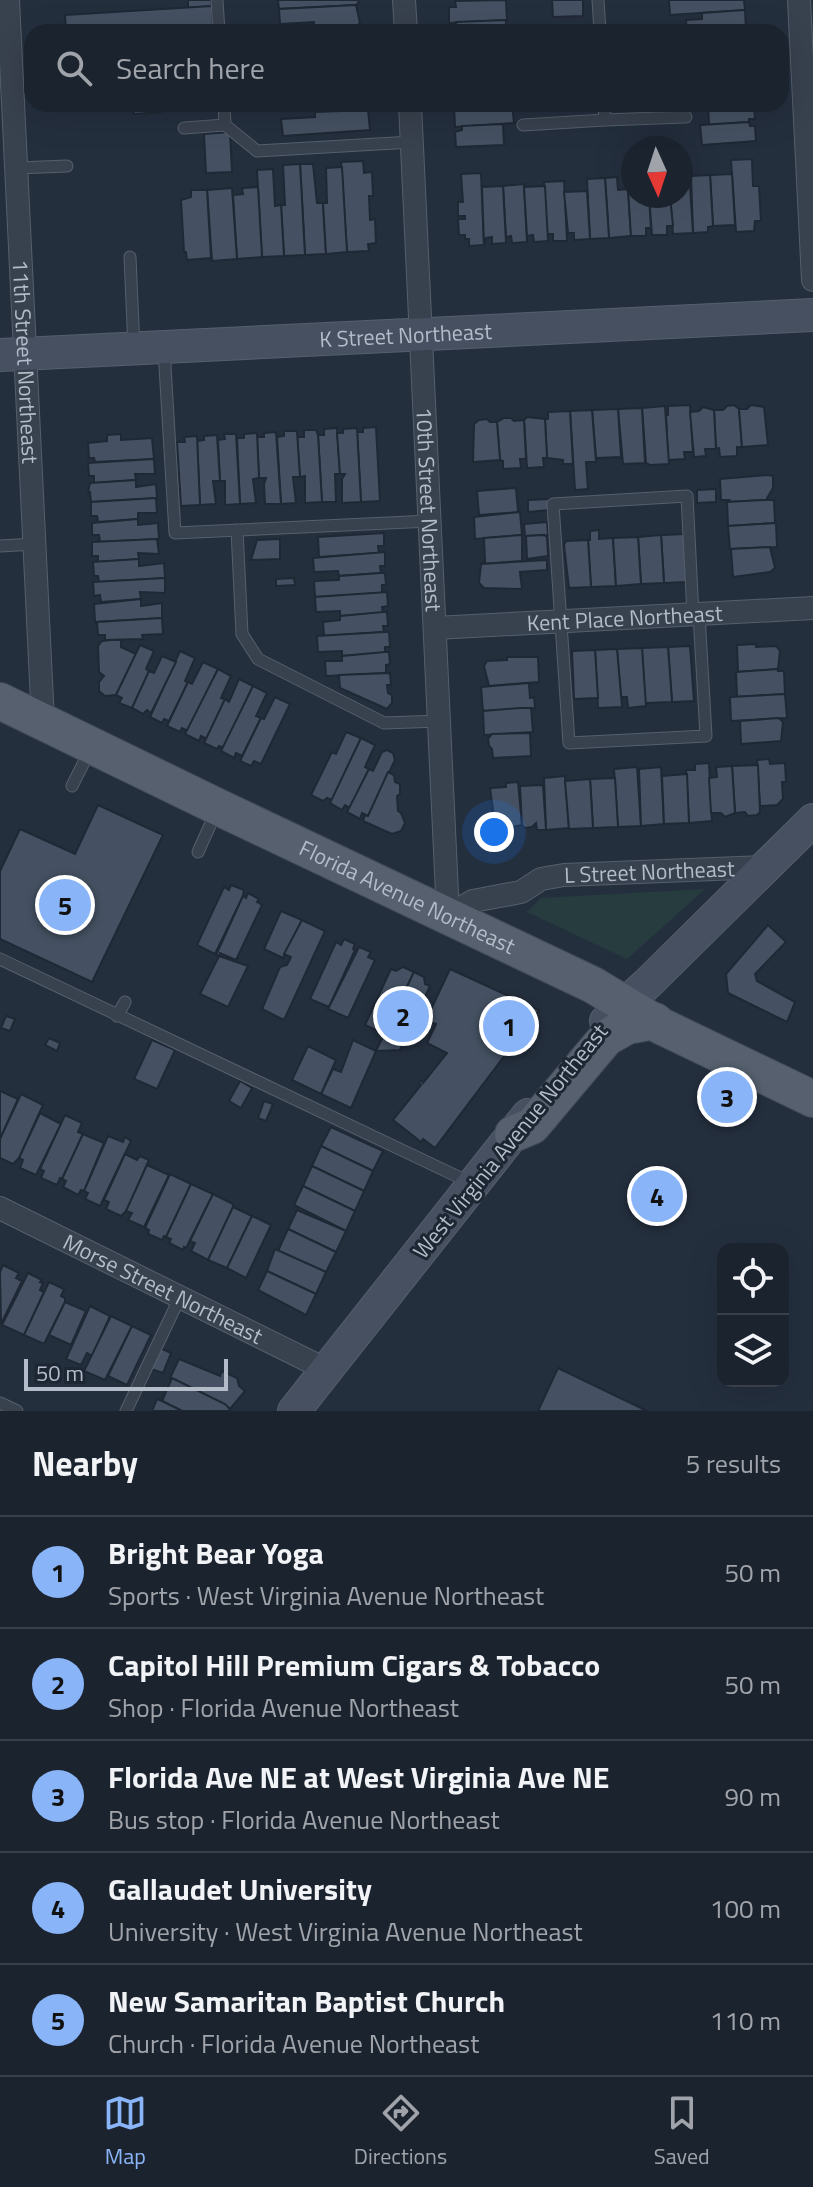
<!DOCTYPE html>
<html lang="en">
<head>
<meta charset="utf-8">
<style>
	body { margin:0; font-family:"Titillium Web",sans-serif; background:#242b36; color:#f1f3f6 }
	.controls { position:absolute; right:24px; bottom:24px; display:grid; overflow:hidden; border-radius:16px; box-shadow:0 8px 32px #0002 }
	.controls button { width:72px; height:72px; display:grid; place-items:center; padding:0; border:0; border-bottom:2px solid #39404a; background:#1b232e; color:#f1f3f6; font:40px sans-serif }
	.compass { position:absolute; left:621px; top:136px; width:72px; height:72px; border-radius:50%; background:#1b232e; box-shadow:0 8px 32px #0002; rotate:177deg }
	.scale { position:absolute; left:24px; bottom:20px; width:204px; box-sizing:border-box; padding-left:8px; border:4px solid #b4bcc9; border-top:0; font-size:22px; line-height:28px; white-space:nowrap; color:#b4bcc9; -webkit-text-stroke:6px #1d2633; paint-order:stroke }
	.you { position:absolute; left:494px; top:832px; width:28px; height:28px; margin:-20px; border:6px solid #fff; border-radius:50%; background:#1a73e8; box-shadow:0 0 0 12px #1a73e833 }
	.badge { display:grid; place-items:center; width:52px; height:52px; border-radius:50%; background:#8ab4f8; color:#111; font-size:26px; font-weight:700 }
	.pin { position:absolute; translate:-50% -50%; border:4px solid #fff; box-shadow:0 2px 8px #0006 }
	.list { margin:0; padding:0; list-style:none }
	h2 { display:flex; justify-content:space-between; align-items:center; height:104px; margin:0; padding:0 32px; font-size:34px }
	h2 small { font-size:26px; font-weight:400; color:#a0a4aa }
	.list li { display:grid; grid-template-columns:52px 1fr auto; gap:24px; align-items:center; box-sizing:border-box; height:112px; padding:0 32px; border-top:2px solid #39404a }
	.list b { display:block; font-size:30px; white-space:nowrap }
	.list p { margin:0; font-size:26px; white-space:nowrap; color:#a0a4aa }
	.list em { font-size:26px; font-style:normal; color:#a0a4aa }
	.icon { flex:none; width:44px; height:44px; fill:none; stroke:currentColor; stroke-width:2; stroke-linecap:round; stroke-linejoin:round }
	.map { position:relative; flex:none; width:813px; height:1411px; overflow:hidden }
	.search { position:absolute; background:#1b232e; box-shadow:0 8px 32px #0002; left:24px; right:24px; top:24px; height:88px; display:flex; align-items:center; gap:20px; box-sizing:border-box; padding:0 28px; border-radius:24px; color:#a0a4aa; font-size:30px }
	.sheet { height:664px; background:#1b232e }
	nav { display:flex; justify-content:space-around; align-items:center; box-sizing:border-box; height:112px; border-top:2px solid #39404a; background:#1b232e; font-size:22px; color:#a0a4aa }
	nav a { display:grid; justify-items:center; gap:4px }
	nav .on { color:#8ab4f8 }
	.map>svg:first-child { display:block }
	.green { fill:#263c3f }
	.building { fill:#455162; stroke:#1f2835; stroke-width:2 }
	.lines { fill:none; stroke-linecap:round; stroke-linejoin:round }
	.lane-casing { stroke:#565f6c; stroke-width:13 }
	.street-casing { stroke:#565f6c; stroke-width:24 }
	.secondary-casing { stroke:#565f6c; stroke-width:34 }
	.primary-casing { stroke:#414a57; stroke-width:38 }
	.lane { stroke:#38414e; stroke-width:11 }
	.street { stroke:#38414e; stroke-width:22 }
	.secondary { stroke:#465061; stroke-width:32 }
	.primary { stroke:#56606e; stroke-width:36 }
	.labels { text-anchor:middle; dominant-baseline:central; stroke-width:6; stroke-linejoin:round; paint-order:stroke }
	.street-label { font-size:22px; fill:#b4bcc9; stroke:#1d2633 }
</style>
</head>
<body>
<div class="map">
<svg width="813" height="1411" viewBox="0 0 813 1411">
	<rect width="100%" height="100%" fill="#242f3e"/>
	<polygon class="green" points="705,889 627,959 527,912 541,898"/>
	<g class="building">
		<polygon points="188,0 211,0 212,6 188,8"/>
		<polygon points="278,0 358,0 359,2 356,5 279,9"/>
		<polygon points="506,0 507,20 449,23 449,7 456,7 455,1"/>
		<polygon points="552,0 583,0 583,16 553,17"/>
		<polygon points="669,0 744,0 745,10 670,15"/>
		<polygon points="356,5 360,23 357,26 314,28 314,22 280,24 279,9"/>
		<polygon points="212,6 213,32 66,32 65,15"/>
		<polygon points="745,10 746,31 687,32 686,20 702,19 702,13"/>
		<polygon points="506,20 506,32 450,32 450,29 457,28 456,22"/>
		<polygon points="357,26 359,32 315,32 314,28"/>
		<polygon points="133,104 160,104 161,112 134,114"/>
		<polygon points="287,104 368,104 368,110 315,112 314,108 287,110"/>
		<polygon points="512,104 514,123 455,127 454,105"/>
		<polygon points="708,104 754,105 755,119 749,119 749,122 709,125"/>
		<polygon points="368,110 370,130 283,136 281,119 315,117 315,112"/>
		<polygon points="749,122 750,126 755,126 756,141 702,145 700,125"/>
		<polygon points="503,124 504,145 456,147 455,132 462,130 462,126"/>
		<polygon points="230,132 232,172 206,173 204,134"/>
		<polygon points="752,159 753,186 759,186 761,221 755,221 754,231 736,232 731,160"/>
		<polygon points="363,161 364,173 372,172 373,196 369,196 370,220 375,219 376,243 368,244 369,251 347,252 341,162"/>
		<polygon points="300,164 313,164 317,203 323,203 326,254 305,255"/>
		<polygon points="300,164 305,255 284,256 281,205 285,205 283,165"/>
		<polygon points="342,167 347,252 326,254 323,203 327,203 326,168"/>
		<polygon points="273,169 275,206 281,205 284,256 262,257 257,170"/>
		<polygon points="481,173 484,245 469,246 469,239 465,239 465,235 459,235 458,219 465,219 465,216 458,216 458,202 463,202 461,174"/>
		<polygon points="732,174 735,225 713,226 710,175"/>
		<polygon points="710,175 713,226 708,227 708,232 693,233 691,176"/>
		<polygon points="617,177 618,190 628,189 631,236 609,238 605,178"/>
		<polygon points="605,178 609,238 590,239 587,179"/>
		<polygon points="564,181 567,241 553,241 553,234 547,234 544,182"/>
		<polygon points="524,184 527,242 512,243 511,236 506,237 503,186"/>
		<polygon points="503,186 506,243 492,244 492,237 486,238 484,245 482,187"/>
		<polygon points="545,186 548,241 534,242 533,235 527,236 524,187"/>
		<polygon points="690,186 693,233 673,234 670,196 681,196 681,187"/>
		<polygon points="258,187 262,257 237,259 233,195 243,194 242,188"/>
		<polygon points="232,188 237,259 212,261 207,190"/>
		<polygon points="628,189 633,189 633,196 649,196 651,228 646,228 646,236 631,236"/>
		<polygon points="191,190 207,190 211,258 187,260 186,252 184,252 181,200 191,197"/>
		<polygon points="587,191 590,239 574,240 574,233 568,233 564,192"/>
		<polygon points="649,196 670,196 673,226 667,226 667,235 652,235"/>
		<polygon points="690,405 693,452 684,452 685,459 668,460 666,415 668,415 668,406"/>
		<polygon points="734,405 739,409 742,447 737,447 737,456 720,457 719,448 716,449 714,410 723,410 727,406"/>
		<polygon points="751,405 764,407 768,445 742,447 739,409 747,409"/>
		<polygon points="665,406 669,464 650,465 646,463 642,408"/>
		<polygon points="703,407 714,410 716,449 705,449 706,456 694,457 690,412 699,411"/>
		<polygon points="642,408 645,463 623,464 618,409"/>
		<polygon points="618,409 621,457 596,458 592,410"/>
		<polygon points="592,410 596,462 586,462 588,489 575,490 570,411"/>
		<polygon points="570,411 573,464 563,464 563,460 547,458 545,419 548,419 548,412"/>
		<polygon points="527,417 545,419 547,458 543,458 544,467 527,468 524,420"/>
		<polygon points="504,418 511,418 514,421 524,420 526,459 520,459 521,468 503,469 503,461 500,460 497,422"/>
		<polygon points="487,419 490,422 497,422 500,460 473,462 474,424 479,420"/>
		<polygon points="376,427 380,501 361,502 357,432 363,432 363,428"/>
		<polygon points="337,428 340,474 335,474 336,502 322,502 318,435 324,435 324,429"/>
		<polygon points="357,428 361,502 342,503 342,479 345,474 340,474 337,433 343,433 343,429"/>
		<polygon points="304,430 316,430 318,435 322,502 305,503 305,476 300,477 297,437 304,437"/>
		<polygon points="284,431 297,431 300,477 293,477 296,503 281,504 277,437 284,436"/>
		<polygon points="276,432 281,504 265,504 264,484 266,478 259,478 257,437 264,437 264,433"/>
		<polygon points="257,433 259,478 253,479 256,503 240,504 237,438 244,438 244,434"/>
		<polygon points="121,434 121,440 152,438 154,459 95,462 94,458 89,458 88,443 107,441 107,435"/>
		<polygon points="224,434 236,434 240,504 225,505 225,481 220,481 218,440 225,439"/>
		<polygon points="217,435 220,481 213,481 216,504 200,505 197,441 204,440 204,436"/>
		<polygon points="197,436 200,505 181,506 177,442 185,442 184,437"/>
		<polygon points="154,459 155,474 135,474 136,480 94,483 94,476 89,476 88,463"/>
		<polygon points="768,475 773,476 773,488 766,500 727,502 729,500 721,500 720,479"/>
		<polygon points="136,480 136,487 156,484 157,498 91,502 90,492 88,492 90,483"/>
		<polygon points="516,488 518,511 520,512 479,515 477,491"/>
		<polygon points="716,489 716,502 697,503 697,490"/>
		<polygon points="156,498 157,513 138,513 138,519 98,522 97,516 91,516 91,502"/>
		<polygon points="549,499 550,510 528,512 528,500"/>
		<polygon points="766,500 774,500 775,523 728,526 727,502"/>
		<polygon points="520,512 522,535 475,539 474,517"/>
		<polygon points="138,519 138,525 158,523 159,539 100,542 99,535 92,535 92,523"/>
		<polygon points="547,522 548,535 525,536 524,524"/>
		<polygon points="776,523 777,547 730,549 728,526"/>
		<polygon points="599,530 599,539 613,538 616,586 591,587 588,540 590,540 590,531"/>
		<polygon points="384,533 384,546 378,546 379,553 319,557 318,537"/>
		<polygon points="686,534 687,582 664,583 661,535"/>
		<polygon points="522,535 522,561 481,564 485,562 484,538"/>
		<polygon points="544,535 547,537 548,556 527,559 526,536"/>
		<polygon points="661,535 664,583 641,584 638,537"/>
		<polygon points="638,537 641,584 616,586 613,538"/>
		<polygon points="157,539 159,554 138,553 139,559 98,562 98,556 92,556 92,542"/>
		<polygon points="280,539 280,559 251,560 257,540"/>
		<polygon points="588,540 591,587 569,588 564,545 566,541"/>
		<polygon points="770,547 775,568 770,572 733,577 731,549"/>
		<polygon points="385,552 385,566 380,566 381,573 339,576 338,571 314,572 313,558"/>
		<polygon points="139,559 139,566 164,563 165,578 99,582 98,576 94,576 93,562"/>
		<polygon points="547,560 547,570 520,572 522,589 484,588 479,583 481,564"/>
		<polygon points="381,573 385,573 386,585 382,585 382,593 315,597 314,581 339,580 339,576"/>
		<polygon points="165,578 165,593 140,592 141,599 101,602 100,595 94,596 93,582"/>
		<polygon points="294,578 295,585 276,586 276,579"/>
		<polygon points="387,592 388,606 382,607 383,614 340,616 340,611 316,612 315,597"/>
		<polygon points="141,599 141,606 162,603 162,618 95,622 94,604"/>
		<polygon points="383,612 387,612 388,626 383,626 384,632 324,636 323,622 340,620 340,616"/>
		<polygon points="162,618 163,634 142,635 143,639 105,640 105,635 98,635 97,622"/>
		<polygon points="384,632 389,632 390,647 385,647 385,653 342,656 342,651 318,652 317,636"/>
		<polygon points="111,640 121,640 121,647 136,654 116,695 105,696 99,691 99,682 104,676 99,672 98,646 102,641"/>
		<polygon points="756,644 756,647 776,646 780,651 778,669 738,672 737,645"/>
		<polygon points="140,645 154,651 146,669 149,671 148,674 132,708 119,703 122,698 116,695"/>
		<polygon points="690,646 694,701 672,702 668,647"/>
		<polygon points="668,647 672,702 645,703 642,648"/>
		<polygon points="642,648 646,706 628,708 627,697 621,697 617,649"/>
		<polygon points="617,649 622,707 598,708 595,650"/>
		<polygon points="595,650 598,698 574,699 572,651"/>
		<polygon points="180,651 195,658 185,681 188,682 169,721 164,719 162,723 150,717"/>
		<polygon points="385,652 389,652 390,664 386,665 386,673 326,676 325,661 342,661 342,656"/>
		<polygon points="162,656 176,662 151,713 147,710 143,714 132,708 149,671 154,673"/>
		<polygon points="507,657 538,657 539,682 489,686 484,666 487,661 507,660"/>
		<polygon points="203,662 218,669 188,731 182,728 180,732 167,726 188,682 192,684"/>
		<polygon points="218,669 231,676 221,698 225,699 207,739 201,736 199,741 185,734"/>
		<polygon points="778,669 778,671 784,671 785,694 737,697 736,672"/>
		<polygon points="390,673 391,685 387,685 388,693 392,695 392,703 387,709 340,688 339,675"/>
		<polygon points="239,679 253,686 224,748 219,746 217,749 204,743 225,699 229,702"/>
		<polygon points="529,683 530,698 534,697 535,708 483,711 481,687"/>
		<polygon points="253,686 267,693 256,716 261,718 242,756 236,753 234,758 221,751"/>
		<polygon points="785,694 787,718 731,721 730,697"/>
		<polygon points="275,697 290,704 261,764 254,761 251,766 240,761 261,718 264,719"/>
		<polygon points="520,708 531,708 533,732 484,735 483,711"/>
		<polygon points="779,718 783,722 781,741 741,744 740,721"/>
		<polygon points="346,732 361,738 332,800 327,798 323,801 311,795 332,752 336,754"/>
		<polygon points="530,733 531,756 493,758 492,749 489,746 488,739 492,734"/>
		<polygon points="361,738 375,745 365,767 369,769 350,808 345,805 342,810 330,803"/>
		<polygon points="387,750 393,753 395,760 368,816 362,813 360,819 347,812 369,769 373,771 382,752"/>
		<polygon points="769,759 770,764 785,763 786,782 782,782 783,799 777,805 760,806 757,760"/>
		<polygon points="709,763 712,821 689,823 686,770 695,770 695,764"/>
		<polygon points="758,765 760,812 757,815 748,816 745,812 735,813 732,766"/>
		<polygon points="732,766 735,813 725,817 721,813 711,813 709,778 717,777 716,767"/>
		<polygon points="637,767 641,826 618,827 614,769"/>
		<polygon points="661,767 664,824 641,826 639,769"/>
		<polygon points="388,772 394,775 395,782 400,784 400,794 397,796 398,811 401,813 405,823 401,831 392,834 363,821 365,815 368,816"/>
		<polygon points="687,774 689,823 664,824 662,776"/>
		<polygon points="565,776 569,828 546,830 544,778"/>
		<polygon points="615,778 618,827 593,828 590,779"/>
		<polygon points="590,779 593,828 569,829 565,781"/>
		<polygon points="518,782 522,825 501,829 495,825 490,788 506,787 506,783"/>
		<polygon points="543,785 546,830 537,830 536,823 532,827 525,828 522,825 520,786"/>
		<polygon points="98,805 163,835 92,982 0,939 0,871 20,829 75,854"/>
		<polygon points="231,885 244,890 243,896 215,954 197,945 224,887 229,890"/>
		<polygon points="248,893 259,899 257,902 262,905 236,960 220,953 219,956 216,955 243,896 246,898"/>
		<polygon points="281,911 302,920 283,958 264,949"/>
		<polygon points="302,920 325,931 284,1020 262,1009 280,967 287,965 291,957 284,954"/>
		<polygon points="768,925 786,942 755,974 757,981 795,1002 787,1022 728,993 726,974"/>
		<polygon points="344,939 355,944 353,949 355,950 329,1007 310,999 336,942 341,945"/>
		<polygon points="359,947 371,952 368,957 375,960 348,1018 328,1009"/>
		<polygon points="219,956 248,966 228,1007 200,994"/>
		<polygon points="403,967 414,972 389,1025 382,1023 378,1031 365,1025 391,969 396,971"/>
		<polygon points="450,969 539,1010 435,1148 423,1139 421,1142 393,1120 421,1085 419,1083 421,1080 423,1083 447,1053 427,1043 436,1024 426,1020"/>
		<polygon points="414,972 424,977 425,984 430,986 400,1050 376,1051"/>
		<polygon points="6,1016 15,1019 10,1031 1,1028"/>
		<polygon points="49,1038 60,1043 57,1051 45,1045"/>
		<polygon points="152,1040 175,1050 157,1089 134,1079"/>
		<polygon points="353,1040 376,1051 351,1108 321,1094 333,1069 341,1072"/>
		<polygon points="308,1046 336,1060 321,1094 292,1080"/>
		<polygon points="240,1081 252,1088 241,1108 229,1101"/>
		<polygon points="0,1091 18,1099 0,1139"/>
		<polygon points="21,1094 43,1105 19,1158 13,1164 0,1158 0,1139"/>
		<polygon points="264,1101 273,1104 266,1121 258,1118"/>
		<polygon points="40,1113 61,1124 36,1175 20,1168 23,1160 19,1158"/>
		<polygon points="65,1115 82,1123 78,1132 83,1134 62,1179 60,1178 57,1185 41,1178 44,1171 40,1169"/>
		<polygon points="331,1127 383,1151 373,1171 321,1146"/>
		<polygon points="83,1134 104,1143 84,1191 81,1190 78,1195 63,1187 66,1181 62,1179"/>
		<polygon points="108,1136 123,1142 125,1137 131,1141 100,1206 85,1199 88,1193 84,1191"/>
		<polygon points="321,1146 373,1171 364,1191 312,1166"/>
		<polygon points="125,1154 137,1160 140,1156 149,1160 127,1210 121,1216 106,1209 109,1202 104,1200"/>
		<polygon points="147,1165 169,1175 144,1227 128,1220 132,1213 126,1211"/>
		<polygon points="312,1166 364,1191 355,1211 303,1186"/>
		<polygon points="170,1174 191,1184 166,1237 164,1236 162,1240 148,1234 149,1230 145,1228"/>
		<polygon points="191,1184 213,1194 186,1248 184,1247 183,1250 169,1243 171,1239 166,1237"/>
		<polygon points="303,1186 355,1211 346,1231 294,1205"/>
		<polygon points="213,1194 233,1204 233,1207 208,1260 191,1251 195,1243 190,1241"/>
		<polygon points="233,1207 252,1216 227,1268 208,1260"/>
		<polygon points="297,1210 346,1231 336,1252 288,1229"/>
		<polygon points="252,1216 271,1225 246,1278 227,1268"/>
		<polygon points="288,1229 336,1252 326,1272 278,1251"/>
		<polygon points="275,1249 326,1272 316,1294 267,1271"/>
		<polygon points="3,1265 19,1273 16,1278 22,1281 1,1324 0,1272"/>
		<polygon points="267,1271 316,1294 306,1315 258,1290"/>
		<polygon points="28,1273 42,1280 40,1282 43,1283 40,1290 44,1292 24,1335 2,1325"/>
		<polygon points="49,1282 64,1289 61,1296 65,1298 65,1302 44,1344 24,1335"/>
		<polygon points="65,1302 86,1311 71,1345 49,1335"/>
		<polygon points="90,1306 110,1316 92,1356 87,1353 81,1365 66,1359"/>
		<polygon points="111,1316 132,1326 105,1380 84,1371"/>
		<polygon points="132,1326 151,1335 127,1385 108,1376"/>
		<polygon points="160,1348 171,1353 163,1373 151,1369"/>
		<polygon points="179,1359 220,1376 222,1371 237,1378 239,1386 245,1391 230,1409 170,1378"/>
		<polygon points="558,1368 647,1411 538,1411"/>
		<polygon points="172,1378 225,1404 230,1409 229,1411 182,1411 162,1401"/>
		<polygon points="157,1399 162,1401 182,1411 152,1411"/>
	</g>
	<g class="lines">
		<defs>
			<g id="lane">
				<polyline points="217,0 219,32"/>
				<polyline points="598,0 600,32"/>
				<polyline points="604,104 605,120 686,117"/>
				<polyline points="225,125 257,151 412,142"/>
				<polyline points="523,125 605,120"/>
				<polyline points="184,128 225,125 224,104"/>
				<polyline points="17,168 67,166"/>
				<polyline points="130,257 134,348"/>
				<polyline points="164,350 175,533 430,521"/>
				<polyline points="237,530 242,634 258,659 384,723 440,721"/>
				<polyline points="0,546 35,544"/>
				<polyline points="693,615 687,496 553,504 569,743 706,736 699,614"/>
				<polyline points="72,786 90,750"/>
				<polyline points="198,852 216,812"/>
				<polyline points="0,959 469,1182"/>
				<polyline points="117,1016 125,1002"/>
				<polyline points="0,1403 17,1411"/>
				<polyline points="126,1411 180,1297"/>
			</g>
			<g id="street">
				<path id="s1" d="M 8,0 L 43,722"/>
				<polyline points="404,0 406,32"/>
				<polyline points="799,0 813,280"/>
				<path id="s2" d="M 410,104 L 448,915 L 473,901 L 521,892 L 541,879 L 564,875 L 764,867"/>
				<path id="s3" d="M 435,628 L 813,608"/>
				<path id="s4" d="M 0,1208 L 327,1370"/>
			</g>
			<g id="secondary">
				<path id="s5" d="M 0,355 L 813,315"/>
				<polyline points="606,1021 648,983 813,820"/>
				<polyline points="294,1411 528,1115"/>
			</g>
			<g id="primary">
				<path id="s6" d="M 0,701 L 218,807 L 593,985 L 661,1026 L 813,1099"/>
				<polyline points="513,1134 532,1126 606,1038 627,1026 655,1021"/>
			</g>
		</defs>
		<use href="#lane" class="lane-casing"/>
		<use href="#street" class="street-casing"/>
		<use href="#secondary" class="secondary-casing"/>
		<use href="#primary" class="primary-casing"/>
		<use href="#lane" class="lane"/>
		<use href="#street" class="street"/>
		<use href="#secondary" class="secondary"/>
		<use href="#primary" class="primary"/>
	</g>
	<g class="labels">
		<g class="street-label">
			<text stroke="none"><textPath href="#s5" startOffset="406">K Street Northeast</textPath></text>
			<text stroke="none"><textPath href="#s1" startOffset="362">11th Street Northeast</textPath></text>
			<text stroke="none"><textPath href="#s2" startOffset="406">10th Street Northeast</textPath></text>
			<text stroke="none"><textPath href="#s3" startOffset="190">Kent Place Northeast</textPath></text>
			<text stroke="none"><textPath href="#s2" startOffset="1022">L Street Northeast</textPath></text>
			<text stroke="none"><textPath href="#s6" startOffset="452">Florida Avenue Northeast</textPath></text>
			<text transform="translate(510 1141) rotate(-51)">West Virginia Avenue Northeast</text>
			<text stroke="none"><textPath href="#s4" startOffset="182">Morse Street Northeast</textPath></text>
		</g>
	</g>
</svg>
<div class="controls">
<button><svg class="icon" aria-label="locate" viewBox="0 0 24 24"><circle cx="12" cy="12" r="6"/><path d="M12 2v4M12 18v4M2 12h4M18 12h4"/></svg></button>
<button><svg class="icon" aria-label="layers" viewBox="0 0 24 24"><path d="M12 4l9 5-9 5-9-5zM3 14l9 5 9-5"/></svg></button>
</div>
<svg class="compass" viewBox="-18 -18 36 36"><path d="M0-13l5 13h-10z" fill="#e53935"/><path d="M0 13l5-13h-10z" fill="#a0a4aa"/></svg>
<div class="scale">50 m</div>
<div class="you"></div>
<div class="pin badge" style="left:509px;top:1026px">1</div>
<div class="pin badge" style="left:403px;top:1016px">2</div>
<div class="pin badge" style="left:727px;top:1097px">3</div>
<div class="pin badge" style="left:657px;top:1196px">4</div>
<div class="pin badge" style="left:65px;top:905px">5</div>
<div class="search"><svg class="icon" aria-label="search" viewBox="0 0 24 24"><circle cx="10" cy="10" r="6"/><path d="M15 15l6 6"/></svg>Search here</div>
</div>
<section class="sheet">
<h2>Nearby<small>5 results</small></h2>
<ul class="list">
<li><span class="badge">1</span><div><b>Bright Bear Yoga</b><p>Sports · West Virginia Avenue Northeast</p></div><em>50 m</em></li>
<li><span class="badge">2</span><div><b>Capitol Hill Premium Cigars &amp; Tobacco</b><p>Shop · Florida Avenue Northeast</p></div><em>50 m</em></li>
<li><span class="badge">3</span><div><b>Florida Ave NE at West Virginia Ave NE</b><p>Bus stop · Florida Avenue Northeast</p></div><em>90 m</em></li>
<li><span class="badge">4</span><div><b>Gallaudet University</b><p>University · West Virginia Avenue Northeast</p></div><em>100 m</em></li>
<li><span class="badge">5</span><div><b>New Samaritan Baptist Church</b><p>Church · Florida Avenue Northeast</p></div><em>110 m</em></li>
</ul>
</section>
<nav>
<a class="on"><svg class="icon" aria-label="map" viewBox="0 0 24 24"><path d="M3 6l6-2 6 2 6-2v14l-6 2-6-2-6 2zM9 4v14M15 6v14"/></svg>Map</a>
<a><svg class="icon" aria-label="directions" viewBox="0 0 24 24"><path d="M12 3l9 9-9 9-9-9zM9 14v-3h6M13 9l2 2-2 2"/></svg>Directions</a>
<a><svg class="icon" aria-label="saved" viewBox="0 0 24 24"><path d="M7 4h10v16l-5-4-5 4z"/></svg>Saved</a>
</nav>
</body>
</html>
